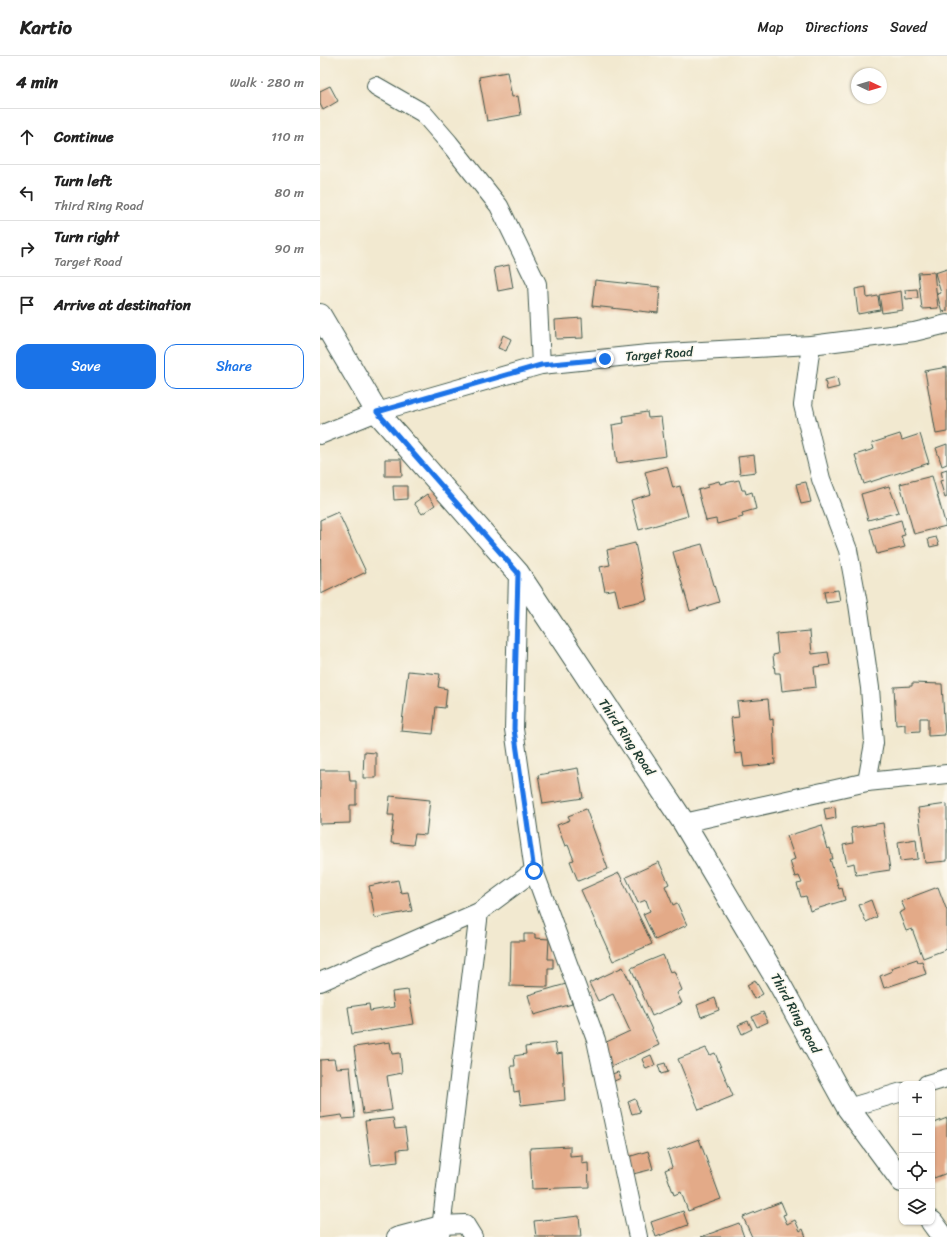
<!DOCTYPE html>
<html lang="en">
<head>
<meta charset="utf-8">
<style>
	body { margin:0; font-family:Sriracha,sans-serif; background:#f6f6f6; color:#222 }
	.controls { position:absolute; right:12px; bottom:12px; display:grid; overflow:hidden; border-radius:8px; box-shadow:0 1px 3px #0004 }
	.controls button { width:36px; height:36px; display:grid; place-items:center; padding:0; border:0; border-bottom:1px solid #e0e0e0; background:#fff; color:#222; font:20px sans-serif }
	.compass { position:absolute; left:531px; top:12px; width:36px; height:36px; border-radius:50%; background:#fff; box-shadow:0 1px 3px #0004; rotate:94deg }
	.stop { position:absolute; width:12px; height:12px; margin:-9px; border:3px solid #1a73e8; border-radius:50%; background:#fff }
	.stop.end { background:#1a73e8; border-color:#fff; box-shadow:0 1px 4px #0008 }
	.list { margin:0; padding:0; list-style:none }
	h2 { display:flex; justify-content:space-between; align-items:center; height:52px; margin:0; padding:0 16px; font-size:17px }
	h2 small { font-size:13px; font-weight:400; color:#767676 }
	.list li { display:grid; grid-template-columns:26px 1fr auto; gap:12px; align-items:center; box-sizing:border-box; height:56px; padding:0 16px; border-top:1px solid #e0e0e0 }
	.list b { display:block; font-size:15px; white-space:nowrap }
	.list p { margin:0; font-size:13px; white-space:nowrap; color:#767676 }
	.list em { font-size:13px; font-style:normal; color:#767676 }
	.actions { display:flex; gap:8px; padding:12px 16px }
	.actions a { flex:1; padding:9px 0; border:1px solid #1a73e8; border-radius:12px; text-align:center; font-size:14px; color:#1a73e8 }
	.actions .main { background:#1a73e8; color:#fff }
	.icon { flex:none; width:22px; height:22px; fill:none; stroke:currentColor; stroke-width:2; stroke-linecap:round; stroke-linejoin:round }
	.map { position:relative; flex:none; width:627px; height:1181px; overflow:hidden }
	header { display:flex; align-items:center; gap:24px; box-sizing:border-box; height:56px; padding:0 20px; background:#fff; border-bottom:1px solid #e0e0e0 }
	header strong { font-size:19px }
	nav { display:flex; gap:22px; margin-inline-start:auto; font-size:14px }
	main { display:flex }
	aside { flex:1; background:#fff }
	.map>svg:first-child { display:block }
	.building { fill:#e3aa88 }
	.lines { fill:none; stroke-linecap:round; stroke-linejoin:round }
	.street-casing { stroke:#3f574b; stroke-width:20 }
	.secondary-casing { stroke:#3f574b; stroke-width:24 }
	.street { stroke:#fff; stroke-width:18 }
	.secondary { stroke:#fff; stroke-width:22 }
	.route { stroke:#1a73e8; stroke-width:5 }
	.labels { text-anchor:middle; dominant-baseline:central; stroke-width:3; stroke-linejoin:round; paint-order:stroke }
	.street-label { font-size:13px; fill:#1f3d34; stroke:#fbf7ec }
</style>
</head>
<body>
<header>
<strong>Kartio</strong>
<nav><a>Map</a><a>Directions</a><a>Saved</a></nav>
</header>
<main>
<aside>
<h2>4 min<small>Walk · 280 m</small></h2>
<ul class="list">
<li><svg class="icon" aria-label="ahead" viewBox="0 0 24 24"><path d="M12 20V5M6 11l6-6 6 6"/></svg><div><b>Continue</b></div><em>110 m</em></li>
<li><svg class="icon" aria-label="left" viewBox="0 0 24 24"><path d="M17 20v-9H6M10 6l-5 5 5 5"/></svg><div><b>Turn left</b><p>Third Ring Road</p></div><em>80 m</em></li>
<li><svg class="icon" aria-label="right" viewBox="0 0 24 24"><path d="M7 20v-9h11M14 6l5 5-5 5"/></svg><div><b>Turn right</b><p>Target Road</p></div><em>90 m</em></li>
<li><svg class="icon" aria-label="arrive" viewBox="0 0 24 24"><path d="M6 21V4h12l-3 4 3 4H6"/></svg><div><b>Arrive at destination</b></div></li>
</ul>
<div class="actions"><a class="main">Save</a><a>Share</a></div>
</aside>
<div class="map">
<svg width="627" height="1181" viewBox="0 0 627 1181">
	<rect width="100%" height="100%" fill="#fbf7ec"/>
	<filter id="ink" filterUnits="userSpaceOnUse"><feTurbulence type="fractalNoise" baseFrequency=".025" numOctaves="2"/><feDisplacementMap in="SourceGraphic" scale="8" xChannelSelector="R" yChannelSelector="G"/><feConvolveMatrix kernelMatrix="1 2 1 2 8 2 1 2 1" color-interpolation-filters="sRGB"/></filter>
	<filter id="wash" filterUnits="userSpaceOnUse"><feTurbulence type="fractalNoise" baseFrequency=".012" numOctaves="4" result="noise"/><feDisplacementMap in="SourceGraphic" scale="16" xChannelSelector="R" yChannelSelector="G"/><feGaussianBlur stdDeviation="0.9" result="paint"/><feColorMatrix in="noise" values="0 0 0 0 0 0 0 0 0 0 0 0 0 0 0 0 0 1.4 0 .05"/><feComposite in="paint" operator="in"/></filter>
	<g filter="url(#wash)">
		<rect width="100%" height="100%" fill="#f2e9d0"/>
		<g id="blocks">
			<g class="building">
				<polygon points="187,16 192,41 198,40 201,59 167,65 159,21"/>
				<polygon points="10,30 18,45 3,54 0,48 0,35"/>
				<polygon points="189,209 193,232 178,235 174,212"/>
				<polygon points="627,213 627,255 622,256 617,238 621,237 615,217"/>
				<polygon points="614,216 618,252 602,253 598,217"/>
				<polygon points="275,224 340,231 338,257 272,250"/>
				<polygon points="546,231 547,242 558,240 560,254 538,258 535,233"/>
				<polygon points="597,233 598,242 586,243 585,234"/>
				<polygon points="581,235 583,254 562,257 559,239"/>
				<polygon points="262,262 263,282 236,283 235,264"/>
				<polygon points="183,279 191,283 186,295 178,292"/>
				<polygon points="627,311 627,376 616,378 605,315"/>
				<polygon points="517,321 519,331 507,334 505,324"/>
				<polygon points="327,356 328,362 341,361 346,400 297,407 292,369 304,367 303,360"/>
				<polygon points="580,378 582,384 600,378 609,407 544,428 535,399 554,393 552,387"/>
				<polygon points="627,388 627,408 622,410 616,392"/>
				<polygon points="434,399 436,416 420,418 418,401"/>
				<polygon points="65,403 81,403 82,420 65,420"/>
				<polygon points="347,410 353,432 360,430 368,460 319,474 311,444 331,438 325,416"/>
				<polygon points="627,413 627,441 625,442 620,425 623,424 621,415"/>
				<polygon points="612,420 626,470 594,478 580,428"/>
				<polygon points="419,424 422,434 425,434 426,438 432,436 436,453 422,457 423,461 397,468 396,463 386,465 378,434 388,431 388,428 399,425 400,428"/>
				<polygon points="486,426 491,446 481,448 476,428"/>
				<polygon points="73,430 87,430 87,443 74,444"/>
				<polygon points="569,430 579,456 548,464 541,438"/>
				<polygon points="107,438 115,449 102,458 94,447"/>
				<polygon points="18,456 46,516 1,538 0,464"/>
				<polygon points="581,464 585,479 581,480 585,491 557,498 550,473"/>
				<polygon points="616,481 619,489 610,491 608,483"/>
				<polygon points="315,487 327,544 299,550 295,533 285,535 280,511 290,509 287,494"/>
				<polygon points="382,488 399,546 370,555 353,496"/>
				<polygon points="518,534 520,545 506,547 504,536"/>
				<polygon points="490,575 492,598 508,596 510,609 494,611 496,631 462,635 460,617 455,617 453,599 458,598 456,578"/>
				<polygon points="88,615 120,618 118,631 127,633 125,652 116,651 113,678 81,675"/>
				<polygon points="592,627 622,628 625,679 608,680 608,662 600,662 600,675 585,676 585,668 576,669 574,631 592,630"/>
				<polygon points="448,643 450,664 453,663 455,708 424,711 422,697 415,698 411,662 419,661 417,646"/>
				<polygon points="44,696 56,697 56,722 43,722"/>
				<polygon points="258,712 263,742 223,748 218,719"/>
				<polygon points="0,714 29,714 30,725 36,725 36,749 30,749 30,767 0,768"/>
				<polygon points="70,740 110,744 106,779 95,778 93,789 71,787 74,759 68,759"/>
				<polygon points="627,748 627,805 605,807 598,752"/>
				<polygon points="515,751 516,762 506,764 504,753"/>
				<polygon points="266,753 288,813 258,825 250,805 254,804 248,789 245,790 237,769 250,764 248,760"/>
				<polygon points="563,767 570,814 536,819 534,807 527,809 523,789 533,787 531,772"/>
				<polygon points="502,769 505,779 503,779 507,793 510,792 513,803 510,803 519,833 522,832 525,844 490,855 486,840 481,841 477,828 482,827 479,820 475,821 470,805 475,803 467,780"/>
				<polygon points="596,783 598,803 580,805 578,786"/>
				<polygon points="339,806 349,828 345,830 353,849 357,847 367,869 335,884 323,858 330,855 326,844 318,847 306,821"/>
				<polygon points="299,817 332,888 293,905 261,834"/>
				<polygon points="78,824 81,837 88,836 92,855 55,862 49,830"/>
				<polygon points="618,831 627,855 627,893 603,902 592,873 586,875 579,857 585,854 581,845"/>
				<polygon points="551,844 557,861 546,866 539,849"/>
				<polygon points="204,878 215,878 215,882 229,883 228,903 233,903 233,912 228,912 228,931 190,930 191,885 204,885"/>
				<polygon points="343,899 350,916 354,915 362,934 357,937 362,947 332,960 311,912"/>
				<polygon points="597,903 598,906 602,905 606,918 564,932 560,920 572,915 571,912"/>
				<polygon points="303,911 339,989 291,1011 280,989 310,975 293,938 278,945 269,927"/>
				<polygon points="435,924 443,938 434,943 427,929"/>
				<polygon points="246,928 252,948 214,959 208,939"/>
				<polygon points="88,934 94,968 32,978 28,951 49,948 50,955 74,951 72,936"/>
				<polygon points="395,942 399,954 381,961 377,949"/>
				<polygon points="443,956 448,966 437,971 432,961"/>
				<polygon points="428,965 432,973 422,978 418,969"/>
				<polygon points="70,986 72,998 80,997 82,1017 67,1020 72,1054 43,1058 34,991"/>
				<polygon points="235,987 237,998 242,997 245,1044 201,1049 199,1035 194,1036 191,1010 195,1010 194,1000 206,998 205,991"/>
				<polygon points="386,992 390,999 395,997 413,1040 379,1054 358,1003"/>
				<polygon points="331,999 335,1009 326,1013 322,1003"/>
				<polygon points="14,1003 16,1012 30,1011 35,1062 23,1063 22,1059 0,1062 0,1004"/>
				<polygon points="345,1007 348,1016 341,1018 338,1009"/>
				<polygon points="298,1016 301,1022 292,1026 289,1019"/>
				<polygon points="315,1043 320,1056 312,1058 308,1046"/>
				<polygon points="73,1062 75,1073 85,1072 88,1093 77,1094 78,1106 51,1109 45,1065"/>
				<polygon points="627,1062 627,1117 614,1122 612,1116 612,1068"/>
				<polygon points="379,1083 401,1143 368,1155 361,1136 354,1139 345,1114 352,1111 347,1095"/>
				<polygon points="250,1090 250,1100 262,1099 262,1108 268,1107 269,1131 212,1133 210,1092"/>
				<polygon points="328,1095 333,1113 313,1118 308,1101"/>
				<polygon points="461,1146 466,1158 463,1159 467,1168 475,1164 480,1175 483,1173 486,1181 432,1181 423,1161"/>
				<polygon points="363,1155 368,1169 336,1181 331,1166"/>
				<polygon points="259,1160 261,1181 216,1181 214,1165"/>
				<polygon points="419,1167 424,1181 381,1181"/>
			</g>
		</g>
	</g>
	<g filter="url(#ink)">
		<use href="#blocks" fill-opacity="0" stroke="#3f574b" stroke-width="1"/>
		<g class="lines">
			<defs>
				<g id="street">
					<polyline points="56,30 103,57 129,87 179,150 217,228 221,309"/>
					<polyline points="491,289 483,349 501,423 528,494 538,548 550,632 554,687 547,726"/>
					<polyline points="0,379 57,356 221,309 328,298 491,289 594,276 627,268"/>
					<polyline points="364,767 547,726 627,718"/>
					<polyline points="214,815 276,984 318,1181"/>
					<polyline points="0,926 159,856 214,815 194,673 198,517"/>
					<polyline points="607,1028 627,1022"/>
					<polyline points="528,1052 582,1036"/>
					<polyline points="76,1181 121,1169 145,1168 153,1181"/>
					<polyline points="120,1181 159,856"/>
				</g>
				<g id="secondary">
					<polyline points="0,259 57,356 198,517 364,767 459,927 528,1052 582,1125"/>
					<polyline points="612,1166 623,1181"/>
				</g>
			</defs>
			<use href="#street" class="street-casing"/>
			<use href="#secondary" class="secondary-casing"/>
			<use href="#street" class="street"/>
			<use href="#secondary" class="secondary"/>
		</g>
	</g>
	<g class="lines" filter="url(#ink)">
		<polyline class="route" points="214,815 194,673 198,517 57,356 221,309 285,303"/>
	</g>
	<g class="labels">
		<g class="street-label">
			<text transform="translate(339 298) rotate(-4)">Target Road</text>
			<text transform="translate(307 681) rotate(56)">Third Ring Road</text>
			<text transform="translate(476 957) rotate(61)">Third Ring Road</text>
		</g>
	</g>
</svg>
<div class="controls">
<button>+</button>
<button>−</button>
<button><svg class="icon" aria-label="locate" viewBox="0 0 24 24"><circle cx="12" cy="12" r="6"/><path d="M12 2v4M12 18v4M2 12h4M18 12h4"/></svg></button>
<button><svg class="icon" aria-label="layers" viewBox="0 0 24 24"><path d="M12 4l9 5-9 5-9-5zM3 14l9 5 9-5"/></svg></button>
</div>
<svg class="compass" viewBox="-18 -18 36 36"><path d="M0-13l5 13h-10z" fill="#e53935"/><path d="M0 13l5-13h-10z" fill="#767676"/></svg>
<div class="stop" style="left:214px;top:815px"></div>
<div class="stop end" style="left:285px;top:303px"></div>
</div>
</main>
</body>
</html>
